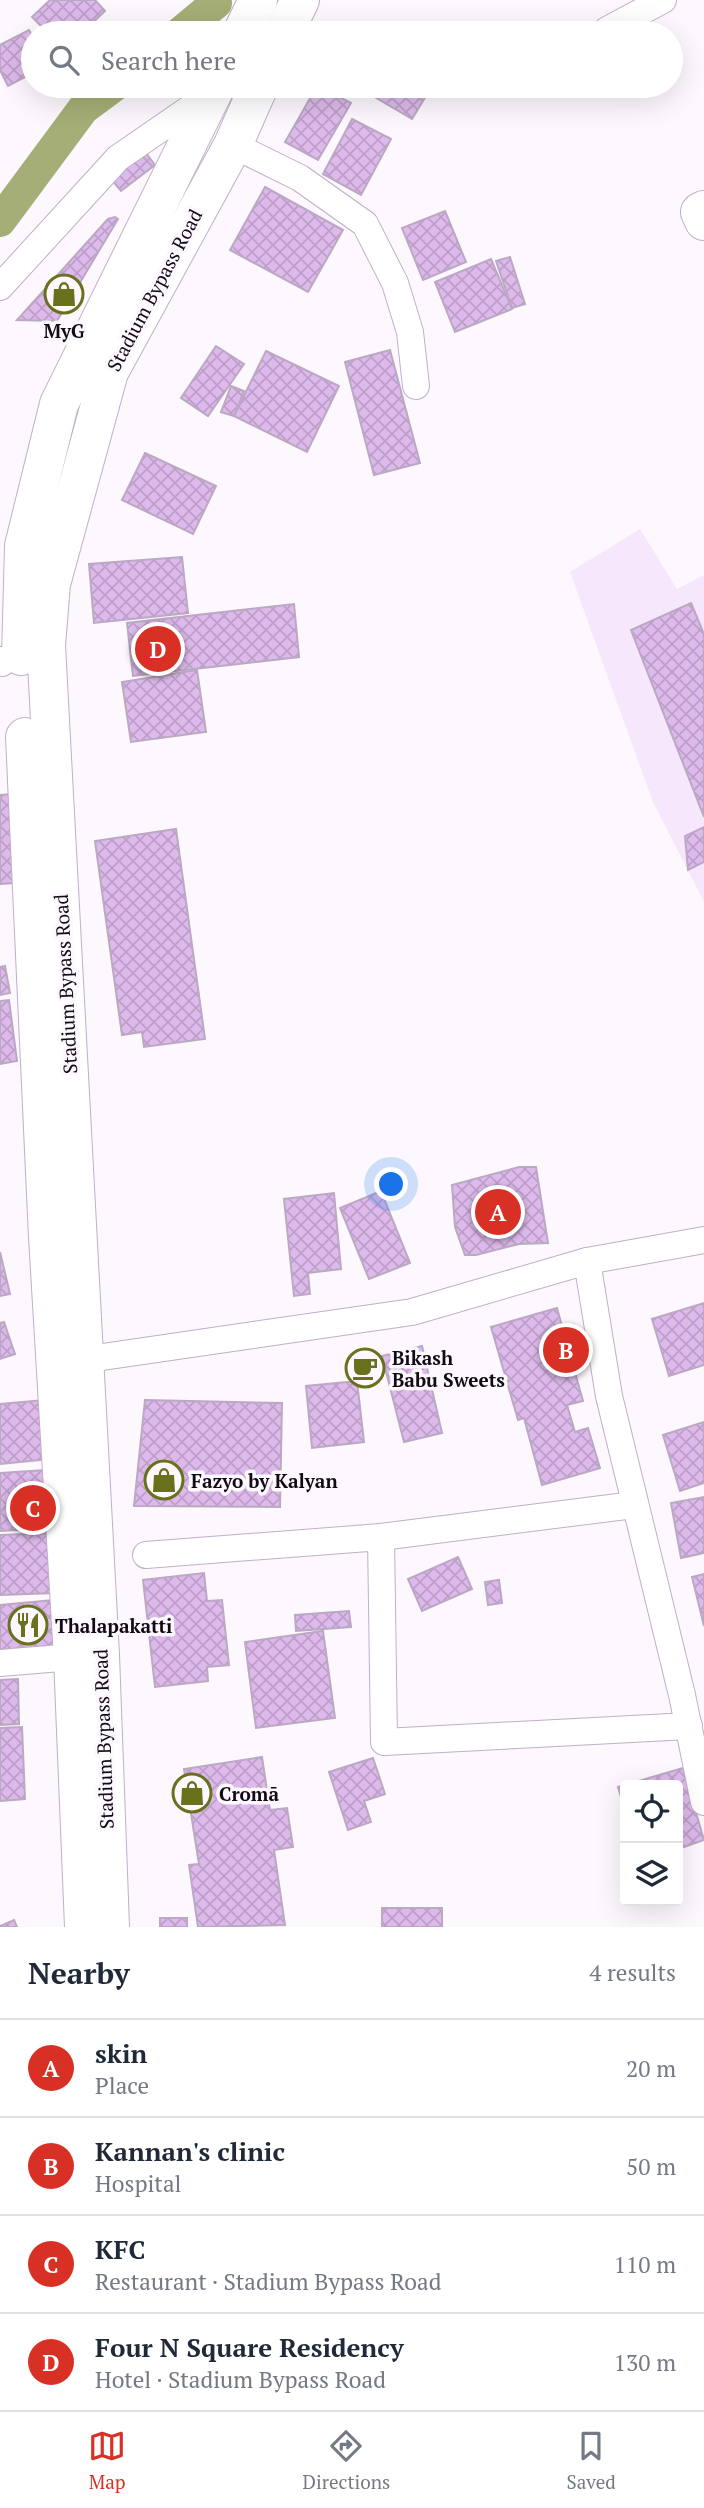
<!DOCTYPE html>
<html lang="en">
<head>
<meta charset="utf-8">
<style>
	body { margin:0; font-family:"PT Serif",serif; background:#f2f2f3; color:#1f2937 }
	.controls { position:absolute; right:21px; bottom:21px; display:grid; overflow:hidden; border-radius:7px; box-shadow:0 7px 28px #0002 }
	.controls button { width:63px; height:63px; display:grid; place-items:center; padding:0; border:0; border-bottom:2px solid #e0e1e3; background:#fff; color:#1f2937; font:35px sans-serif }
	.you { position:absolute; left:392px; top:1185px; width:24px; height:24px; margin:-18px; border:5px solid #fff; border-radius:50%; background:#1a73e8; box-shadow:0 0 0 10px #1a73e833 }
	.badge { display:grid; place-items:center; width:46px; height:46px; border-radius:50%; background:#d93025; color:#fff; font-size:23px; font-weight:700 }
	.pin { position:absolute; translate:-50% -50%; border:4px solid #fff; box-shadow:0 2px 7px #0006 }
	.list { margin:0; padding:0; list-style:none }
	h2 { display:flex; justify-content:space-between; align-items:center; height:91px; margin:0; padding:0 28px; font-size:30px }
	h2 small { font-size:23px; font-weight:400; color:#747a83 }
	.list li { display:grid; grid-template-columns:46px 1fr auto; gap:21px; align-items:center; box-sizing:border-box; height:98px; padding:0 28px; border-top:2px solid #e0e1e3 }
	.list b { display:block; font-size:26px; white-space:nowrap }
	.list p { margin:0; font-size:23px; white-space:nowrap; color:#747a83 }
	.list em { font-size:23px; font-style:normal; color:#747a83 }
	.icon { flex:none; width:38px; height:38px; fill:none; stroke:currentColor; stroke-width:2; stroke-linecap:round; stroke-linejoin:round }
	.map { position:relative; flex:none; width:704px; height:1927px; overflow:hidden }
	.search { position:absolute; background:#fff; box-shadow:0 7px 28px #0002; left:21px; right:21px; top:21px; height:77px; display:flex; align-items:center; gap:18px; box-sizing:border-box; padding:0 24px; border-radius:38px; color:#747a83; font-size:26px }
	.sheet { height:483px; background:#fff }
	nav { display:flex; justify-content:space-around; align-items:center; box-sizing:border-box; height:98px; border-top:2px solid #e0e1e3; background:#fff; font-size:19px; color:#747a83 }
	nav a { display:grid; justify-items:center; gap:4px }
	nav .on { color:#d93025 }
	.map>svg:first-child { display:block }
	.built { fill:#f6e7fc }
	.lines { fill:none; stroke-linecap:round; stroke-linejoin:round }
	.canal { stroke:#a5ae76; stroke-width:32 }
	.building { fill:url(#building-cross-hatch); stroke:#bba8c2; stroke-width:2 }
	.street-casing { stroke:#c1aec8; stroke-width:28 }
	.secondary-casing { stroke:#c1aec8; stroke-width:40 }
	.street { stroke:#fff; stroke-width:26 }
	.secondary { stroke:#fff; stroke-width:38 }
	.labels { text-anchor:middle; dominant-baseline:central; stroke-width:7; stroke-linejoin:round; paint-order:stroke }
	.street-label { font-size:19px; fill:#100a13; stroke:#fcf8fe }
	.poi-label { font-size:19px; font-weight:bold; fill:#100a13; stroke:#fcf8fe; text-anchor:start }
</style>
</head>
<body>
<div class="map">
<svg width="704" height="1927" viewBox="0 0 704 1927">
	<defs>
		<pattern id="building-cross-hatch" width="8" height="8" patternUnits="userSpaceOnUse" patternTransform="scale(1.75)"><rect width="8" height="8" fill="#ddbaeb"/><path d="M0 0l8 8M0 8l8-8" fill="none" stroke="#bd9fc9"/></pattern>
	</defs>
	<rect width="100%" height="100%" fill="#fcf8fe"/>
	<polygon class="built" points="640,529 677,589 704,575 704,902 653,802 570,572"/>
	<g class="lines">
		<g class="canal">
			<polyline points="180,33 216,3"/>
			<polyline points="0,221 83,109 114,86"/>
		</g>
	</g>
	<g class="building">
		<polygon points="50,0 95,0 105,11 82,33 48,33 32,17"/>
		<polygon points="29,30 33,37 33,73 8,86 0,70 0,45"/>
		<polygon points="317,86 351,103 318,160 285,142"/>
		<polygon points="356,86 432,86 412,119"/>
		<polygon points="352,119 391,139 361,195 323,174"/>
		<polygon points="140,145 155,165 121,191 105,172"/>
		<polygon points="265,187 343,230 308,292 230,250"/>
		<polygon points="445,211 466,262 423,280 402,228"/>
		<polygon points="115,217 118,219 57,321 17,320 108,219"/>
		<polygon points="510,257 525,304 512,308 496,261"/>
		<polygon points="491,259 512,309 455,332 435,282"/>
		<polygon points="216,346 244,364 208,416 181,398"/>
		<polygon points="390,350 420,463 374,475 345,362"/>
		<polygon points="266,351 339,386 307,452 234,416"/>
		<polygon points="231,386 244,391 234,416 221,412"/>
		<polygon points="145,453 216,486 193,534 122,500"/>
		<polygon points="182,557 188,613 94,623 89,564"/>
		<polygon points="691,603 704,634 704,817 631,630"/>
		<polygon points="294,604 299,657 133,676 127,623"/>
		<polygon points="197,670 206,732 131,742 122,682"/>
		<polygon points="12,794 14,883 0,884 0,795"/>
		<polygon points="704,827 704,862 688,870 685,836"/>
		<polygon points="176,829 205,1039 144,1047 142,1032 122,1035 95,841"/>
		<polygon points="5,966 10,993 0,995 0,967"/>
		<polygon points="9,1000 17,1061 0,1064 0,1001"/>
		<polygon points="519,1167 536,1167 548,1243 519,1244 476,1255 465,1255 455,1227 452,1185"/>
		<polygon points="381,1191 410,1263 369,1279 340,1208"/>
		<polygon points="334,1193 341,1269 308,1273 310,1294 294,1296 284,1199"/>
		<polygon points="0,1252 10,1294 0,1296"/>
		<polygon points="704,1303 704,1365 669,1376 652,1319"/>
		<polygon points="557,1308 583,1401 567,1405 575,1432 588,1428 600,1468 542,1485 524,1418 518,1420 491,1327"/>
		<polygon points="4,1322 15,1354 0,1359 0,1323"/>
		<polygon points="422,1346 442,1433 404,1442 382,1356"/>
		<polygon points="357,1381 364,1442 312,1448 306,1386"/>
		<polygon points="44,1400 49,1459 0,1464 0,1404"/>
		<polygon points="145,1400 282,1403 280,1507 134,1506"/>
		<polygon points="704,1422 704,1483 680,1491 663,1435"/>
		<polygon points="45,1470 48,1528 0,1531 0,1473"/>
		<polygon points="704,1497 704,1553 681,1558 671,1503"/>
		<polygon points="53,1533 55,1593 0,1595 0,1535"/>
		<polygon points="458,1557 472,1589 422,1611 408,1579"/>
		<polygon points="204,1573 207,1601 222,1600 229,1665 207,1667 208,1681 155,1687 143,1580"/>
		<polygon points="704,1574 704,1626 692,1577"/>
		<polygon points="499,1580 502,1603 488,1605 485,1582"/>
		<polygon points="53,1600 58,1645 0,1650 0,1605"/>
		<polygon points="349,1611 351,1627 296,1631 295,1615"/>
		<polygon points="323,1631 335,1718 256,1728 245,1642"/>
		<polygon points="18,1679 19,1724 0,1725 0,1680"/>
		<polygon points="22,1727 25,1799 0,1801 0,1728"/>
		<polygon points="262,1757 270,1810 287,1808 293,1847 274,1850 285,1925 198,1927 189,1865 199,1864 184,1769"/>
		<polygon points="373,1758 385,1794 364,1801 371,1822 348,1830 329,1772"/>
		<polygon points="683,1768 704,1840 678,1849 678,1785 625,1785 625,1811 618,1787"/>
		<rect x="382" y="1908" width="60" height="19"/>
		<rect x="160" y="1918" width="27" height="9"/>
		<polygon points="14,1920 17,1927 0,1927 0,1926"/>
	</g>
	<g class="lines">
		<defs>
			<g id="street">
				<polyline points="607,30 663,0"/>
				<polyline points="233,145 300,178 365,224 395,283 410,332 416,386"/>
				<polyline points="0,287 118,158 208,96"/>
				<polyline points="0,660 2,663"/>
				<polyline points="587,1261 609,1396 682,1695 704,1802"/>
				<polyline points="68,1362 412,1312 587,1261 704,1240"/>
				<polyline points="381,1537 634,1505"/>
				<polyline points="146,1555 381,1537 384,1742 689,1726"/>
				<polyline points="0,1663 73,1657"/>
			</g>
			<g id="secondary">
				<polyline points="242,33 258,0"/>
				<polyline points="284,33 300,0"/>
				<polyline points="704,210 700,212 704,221"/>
				<polyline points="21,656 24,546 59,404 216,86"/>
				<polyline points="25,737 48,1237 73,1657 84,1927"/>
				<polyline points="110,1927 100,1655 46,645 51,584 109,372 233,145 259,86"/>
			</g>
		</defs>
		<use href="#street" class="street-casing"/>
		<use href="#secondary" class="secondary-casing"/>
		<use href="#street" class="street"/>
		<use href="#secondary" class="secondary"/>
	</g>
	<defs>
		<symbol id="shop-ring" viewBox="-11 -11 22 22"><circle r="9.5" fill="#fcf8fe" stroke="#68721c" stroke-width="1.5"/><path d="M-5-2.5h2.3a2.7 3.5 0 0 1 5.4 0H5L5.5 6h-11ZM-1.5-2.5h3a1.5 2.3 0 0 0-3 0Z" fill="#68721c"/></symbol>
		<symbol id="cafe-ring" viewBox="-11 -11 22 22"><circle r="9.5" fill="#fcf8fe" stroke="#68721c" stroke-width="1.5"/><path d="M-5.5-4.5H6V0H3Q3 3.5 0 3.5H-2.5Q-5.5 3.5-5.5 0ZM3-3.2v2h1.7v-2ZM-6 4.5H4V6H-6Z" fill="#68721c"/></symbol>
		<symbol id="restaurant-ring" viewBox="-11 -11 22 22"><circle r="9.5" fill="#fcf8fe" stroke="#68721c" stroke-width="1.5"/><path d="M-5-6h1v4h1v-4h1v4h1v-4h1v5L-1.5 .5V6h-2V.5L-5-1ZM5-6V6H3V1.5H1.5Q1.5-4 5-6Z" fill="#68721c"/></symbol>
	</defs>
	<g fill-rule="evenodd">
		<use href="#shop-ring" x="42" y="272" width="44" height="44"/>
		<use href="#cafe-ring" x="343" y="1346" width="44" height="44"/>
		<use href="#shop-ring" x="142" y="1458" width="44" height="44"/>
		<use href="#restaurant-ring" x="6" y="1603" width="44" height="44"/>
		<use href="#shop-ring" x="170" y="1771" width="44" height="44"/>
	</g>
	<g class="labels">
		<g class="street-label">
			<text transform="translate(154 290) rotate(-62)">Stadium Bypass Road</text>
			<text transform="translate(65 984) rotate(-93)">Stadium Bypass Road</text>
			<text transform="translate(103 1739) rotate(-92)">Stadium Bypass Road</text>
		</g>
		<g class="poi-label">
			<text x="64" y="330" text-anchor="middle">MyG</text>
			<text x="392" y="1357">Bikash<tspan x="392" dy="22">Babu Sweets</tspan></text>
			<text x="191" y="1480">Fazyo by Kalyan</text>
			<text x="55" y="1625">Thalapakatti</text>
			<text x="219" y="1793">Cromā</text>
		</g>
	</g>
</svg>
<div class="controls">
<button><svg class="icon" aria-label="locate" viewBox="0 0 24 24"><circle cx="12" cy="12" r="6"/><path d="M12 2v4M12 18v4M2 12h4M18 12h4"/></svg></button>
<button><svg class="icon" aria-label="layers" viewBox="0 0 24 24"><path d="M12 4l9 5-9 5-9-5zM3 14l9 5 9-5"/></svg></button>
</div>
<div class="you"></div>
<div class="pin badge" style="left:498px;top:1212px">A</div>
<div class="pin badge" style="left:566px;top:1350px">B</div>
<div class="pin badge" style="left:33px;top:1508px">C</div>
<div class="pin badge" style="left:158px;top:649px">D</div>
<div class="search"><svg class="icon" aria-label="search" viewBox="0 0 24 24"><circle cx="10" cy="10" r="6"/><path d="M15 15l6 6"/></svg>Search here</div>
</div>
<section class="sheet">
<h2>Nearby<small>4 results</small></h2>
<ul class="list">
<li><span class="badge">A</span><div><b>skin</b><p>Place</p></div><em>20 m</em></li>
<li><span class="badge">B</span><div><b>Kannan's clinic</b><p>Hospital</p></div><em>50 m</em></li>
<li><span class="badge">C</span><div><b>KFC</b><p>Restaurant · Stadium Bypass Road</p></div><em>110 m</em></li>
<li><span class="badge">D</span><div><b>Four N Square Residency</b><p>Hotel · Stadium Bypass Road</p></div><em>130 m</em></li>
</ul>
</section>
<nav>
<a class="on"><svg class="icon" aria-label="map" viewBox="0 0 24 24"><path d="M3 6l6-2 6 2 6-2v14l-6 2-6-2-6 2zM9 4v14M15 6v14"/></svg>Map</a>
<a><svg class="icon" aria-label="directions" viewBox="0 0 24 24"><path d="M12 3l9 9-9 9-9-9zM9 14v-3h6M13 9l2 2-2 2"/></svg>Directions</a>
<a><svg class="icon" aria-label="saved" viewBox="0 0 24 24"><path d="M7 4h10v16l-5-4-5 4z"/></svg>Saved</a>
</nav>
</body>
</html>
